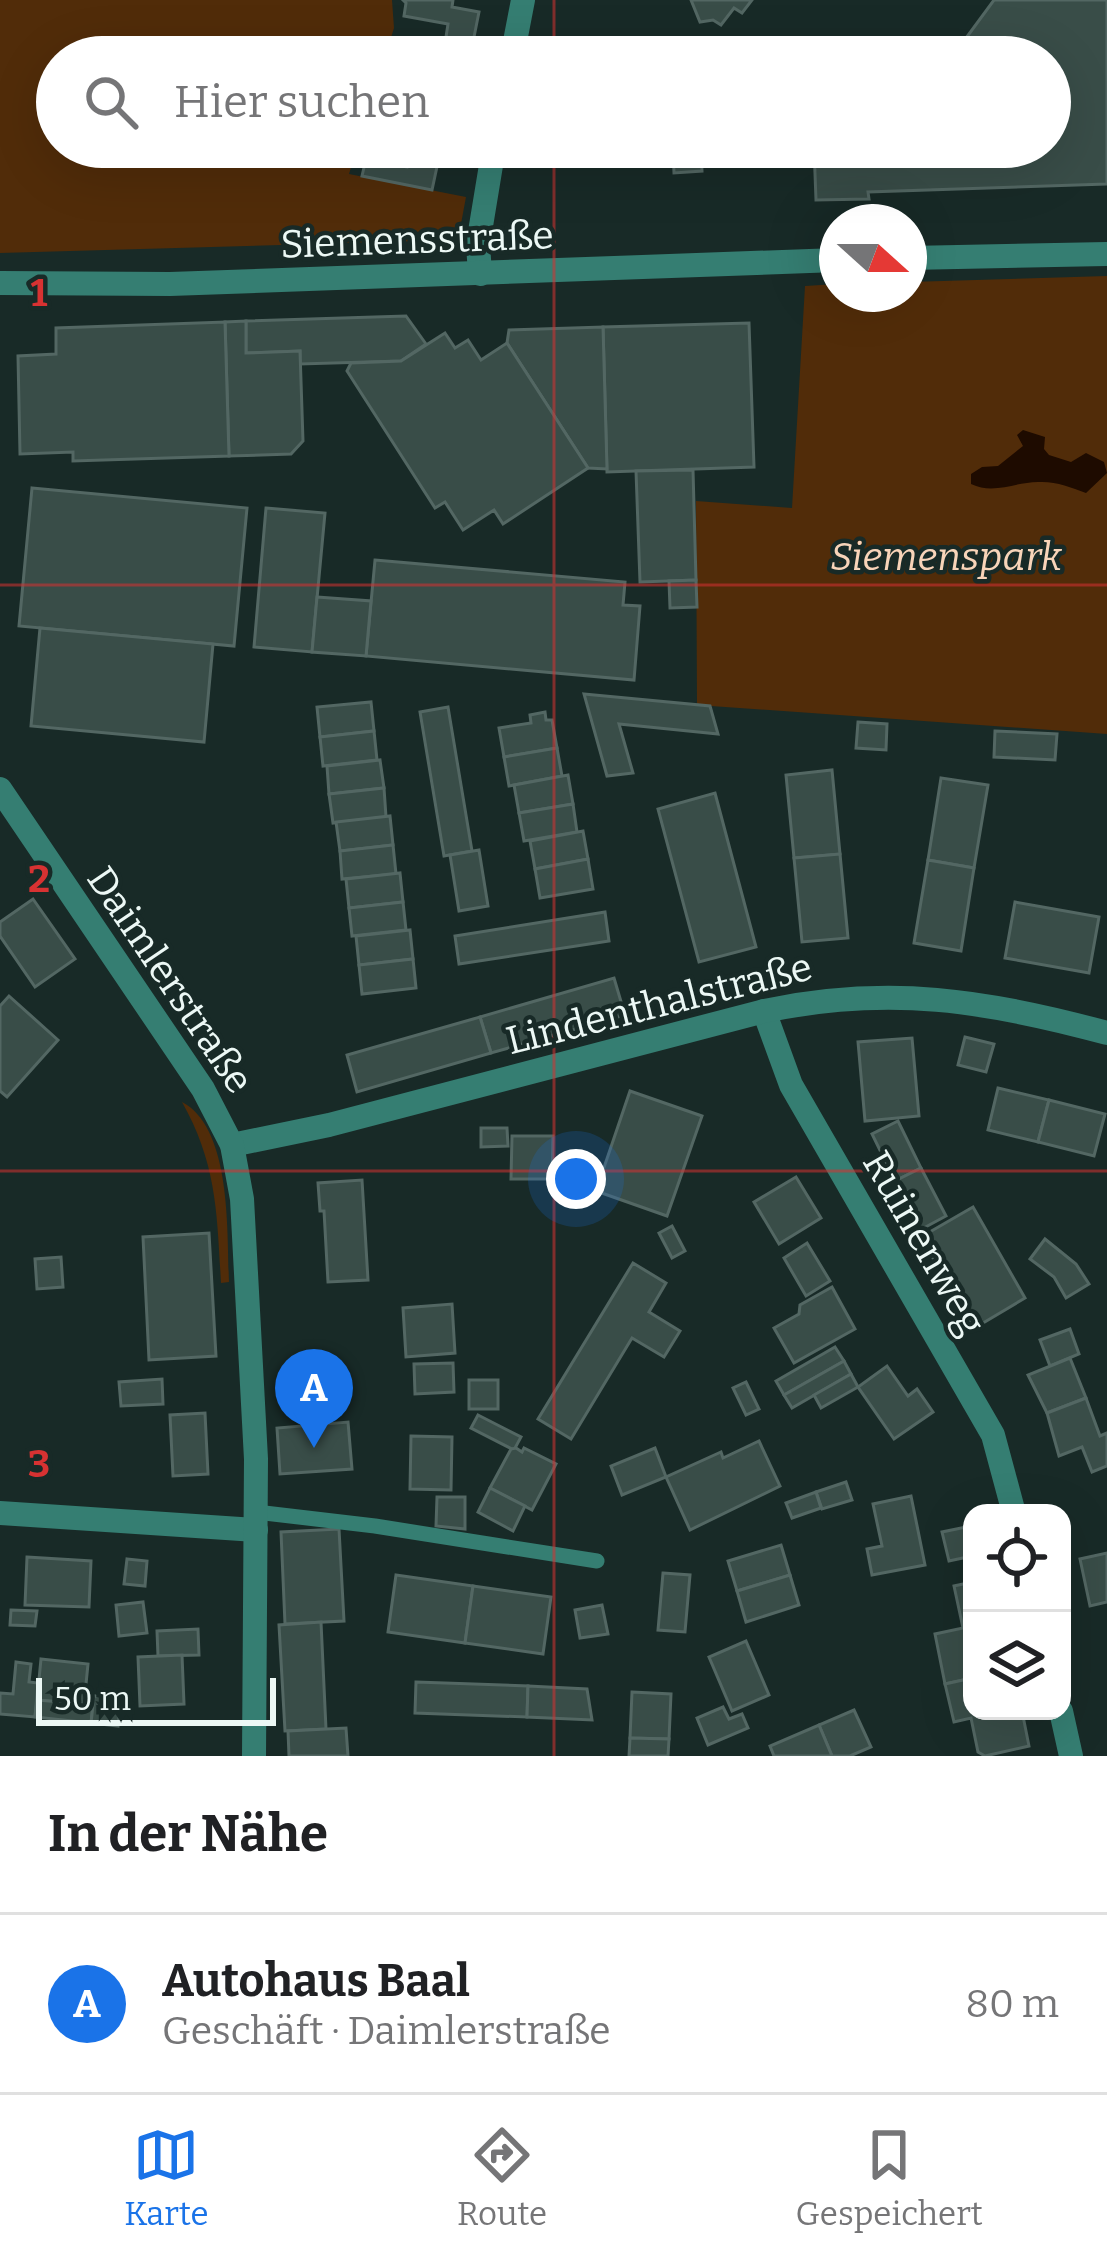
<!DOCTYPE html>
<html lang="de">
<head>
<meta charset="utf-8">
<style>
	body { margin:0; font-family:Bitter,serif; background:#f6f6f6; color:#202124 }
	.controls { position:absolute; right:36px; bottom:36px; display:grid; overflow:hidden; border-radius:24px; box-shadow:0 12px 48px #0002 }
	.controls button { width:108px; height:108px; display:grid; place-items:center; padding:0; border:0; border-bottom:3px solid #e0e0e0; background:#fff; color:#202124; font:60px sans-serif }
	.compass { position:absolute; left:819px; top:204px; width:108px; height:108px; border-radius:50%; background:#fff; box-shadow:0 12px 48px #0002; rotate:111deg }
	.scale { position:absolute; left:36px; bottom:30px; width:240px; box-sizing:border-box; padding-left:12px; border:6px solid #ecf8f5; border-top:0; font-size:33px; line-height:42px; white-space:nowrap; color:#ecf8f5; -webkit-text-stroke:9px #182a27; paint-order:stroke }
	.you { position:absolute; left:576px; top:1179px; width:42px; height:42px; margin:-30px; border:9px solid #fff; border-radius:50%; background:#1a73e8; box-shadow:0 0 0 18px #1a73e833 }
	.badge { display:grid; place-items:center; width:78px; height:78px; border-radius:50%; background:#1a73e8; color:#fff; font-size:39px; font-weight:700 }
	.pin { position:absolute; translate:-50% -99px; filter:drop-shadow(0 3px 6px #0008) }
	.pin::after { content:''; position:absolute; top:63px; width:42px; height:36px; background:inherit; clip-path:polygon(0 0,100% 0,50% 100%) }
	.list { margin:0; padding:0; list-style:none }
	h2 { display:flex; justify-content:space-between; align-items:center; height:156px; margin:0; padding:0 48px; font-size:51px }
	h2 small { font-size:39px; font-weight:400; color:#757577 }
	.list li { display:grid; grid-template-columns:78px 1fr auto; gap:36px; align-items:center; box-sizing:border-box; height:180px; padding:0 48px; border-top:3px solid #e0e0e0 }
	.list b { display:block; font-size:45px; white-space:nowrap }
	.list p { margin:0; font-size:39px; white-space:nowrap; color:#757577 }
	.list em { font-size:39px; font-style:normal; color:#757577 }
	.icon { flex:none; width:66px; height:66px; fill:none; stroke:currentColor; stroke-width:2; stroke-linecap:round; stroke-linejoin:round }
	.map { position:relative; flex:none; width:1107px; height:1756px; overflow:hidden }
	.search { position:absolute; background:#fff; box-shadow:0 12px 48px #0002; left:36px; right:36px; top:36px; height:132px; display:flex; align-items:center; gap:30px; box-sizing:border-box; padding:0 42px; border-radius:66px; color:#757577; font-size:45px }
	.sheet { height:336px; background:#fff }
	nav { display:flex; justify-content:space-around; align-items:center; box-sizing:border-box; height:168px; border-top:3px solid #e0e0e0; background:#fff; font-size:33px; color:#757577 }
	nav a { display:grid; justify-items:center; gap:6px }
	nav .on { color:#1a73e8 }
	.map>svg:first-child { display:block }
	.green { fill:#512c09 }
	.water { fill:#1e0b00 }
	.building { fill:#394d48; stroke:#536763; stroke-width:3 }
	.lines { fill:none; stroke-linecap:round; stroke-linejoin:round }
	.service { stroke:#357e72; stroke-width:15 }
	.minor { stroke:#357e72; stroke-width:24 }
	.tertiary { stroke:#357e72; stroke-width:24 }
	.grid { fill:none; stroke:#d73232; stroke-width:3; stroke-opacity:0.55 }
	.labels { text-anchor:middle; dominant-baseline:central; stroke-width:9; stroke-linejoin:round; paint-order:stroke }
	.street-label { font-size:39px; fill:#ecf8f5; stroke:#182a27 }
	.park-label { font-size:39px; font-style:italic; fill:#f8d4b9; stroke:#182a27 }
	.grid-label { font-size:39px; text-anchor:middle; font-weight:bold; fill:#d73232; stroke:#182a27; stroke-width:9; stroke-linejoin:round; paint-order:stroke }
</style>
</head>
<body>
<div class="map">
<svg width="1107" height="1756" viewBox="0 0 1107 1756">
	<rect width="100%" height="100%" fill="#182a27"/>
	<g class="green">
		<polygon points="0,0 392,0 394,28 385,57 57,57 57,147 357,147 349,174 466,197 458,240 0,253"/>
		<polygon points="1107,276 1107,734 697,705 696,501 792,508 805,286 837,284 837,294 909,294 909,282"/>
		<path d="M 182,1102 C 232,1128 227,1233 229,1282 L 221,1283 C 217,1214 217,1164 182,1102 Z"/>
	</g>
	<path class="water" d="M 1023,430 L 1045,437 L 1044,449 L 1049,455 L 1071,462 L 1086,453 L 1104,462 L 1107,473 L 1086,493 C 1070,487 1056,481 1038,482 C 1015,482 994,495 971,484 L 971,474 L 982,467 L 998,466 L 1023,446 L 1017,435 Z"/>
	<g class="building">
		<polygon points="403,0 453,0 452,7 479,12 473,42 446,37 448,24 404,16 406,3"/>
		<polygon points="691,0 752,0 742,13 734,8 721,25 713,20 700,22"/>
		<polygon points="994,0 1107,0 1107,184 868,192 869,199 816,200 814,147 1050,147 1050,57 952,57"/>
		<polygon points="654,46 655,57 617,57 616,48"/>
		<polygon points="673,147 701,147 702,171 674,173"/>
		<polygon points="409,156 438,162 432,190 362,176 366,159 407,167"/>
		<polygon points="406,316 426,344 401,361 300,364 300,351 246,353 246,321"/>
		<polygon points="246,321 246,353 300,351 303,441 291,454 229,456 225,322"/>
		<polygon points="225,322 229,456 73,461 73,452 20,454 18,356 56,354 56,328"/>
		<polygon points="749,323 754,467 607,472 603,327"/>
		<polygon points="603,327 607,469 588,468 507,343 509,330"/>
		<polygon points="445,333 455,348 468,340 481,360 507,343 588,468 503,524 494,510 463,530 445,502 435,508 347,371 351,363 401,361"/>
		<polygon points="693,470 696,580 640,582 636,471"/>
		<polygon points="32,488 247,508 234,646 19,626"/>
		<polygon points="266,508 325,513 312,652 254,647"/>
		<polygon points="375,560 625,582 623,605 640,606 634,680 366,656"/>
		<polygon points="696,580 697,607 670,608 669,581"/>
		<polygon points="317,597 371,601 366,656 312,652"/>
		<polygon points="40,628 213,644 204,742 31,726"/>
		<polygon points="584,694 710,706 718,734 619,724 633,773 607,776"/>
		<polygon points="371,702 374,731 320,737 317,707"/>
		<polygon points="448,707 472,851 444,856 420,712"/>
		<polygon points="545,712 546,720 552,720 557,748 504,757 499,728 531,723 530,715"/>
		<polygon points="858,722 887,724 886,750 856,748"/>
		<polygon points="374,731 377,760 323,766 320,737"/>
		<polygon points="995,731 1057,734 1055,760 994,757"/>
		<polygon points="557,748 562,776 509,786 504,757"/>
		<polygon points="380,760 384,788 329,794 327,766"/>
		<polygon points="832,770 840,854 794,858 786,775"/>
		<polygon points="568,775 573,804 519,813 514,785"/>
		<polygon points="941,778 988,785 974,868 928,860"/>
		<polygon points="384,788 386,817 333,823 329,794"/>
		<polygon points="715,793 756,947 699,962 658,809"/>
		<polygon points="573,804 577,832 524,841 519,813"/>
		<polygon points="390,816 393,845 340,851 336,822"/>
		<polygon points="583,831 588,859 535,869 530,841"/>
		<polygon points="393,845 396,874 342,879 340,851"/>
		<polygon points="479,850 488,906 459,911 450,855"/>
		<polygon points="840,854 848,938 802,942 794,858"/>
		<polygon points="588,859 593,889 540,898 535,869"/>
		<polygon points="928,860 974,868 961,951 914,943"/>
		<polygon points="400,873 403,902 349,908 346,879"/>
		<polygon points="33,899 75,959 35,987 0,936 0,922"/>
		<polygon points="403,902 406,930 352,936 349,908"/>
		<polygon points="1015,902 1099,917 1089,973 1005,958"/>
		<polygon points="605,912 609,941 459,964 455,936"/>
		<polygon points="410,930 413,959 359,965 356,936"/>
		<polygon points="413,959 416,988 362,994 359,965"/>
		<polygon points="614,978 625,1015 491,1053 480,1017"/>
		<polygon points="9,996 58,1040 7,1097 0,1091 0,1006"/>
		<polygon points="480,1017 491,1053 357,1092 347,1055"/>
		<polygon points="965,1037 994,1044 986,1072 958,1065"/>
		<polygon points="912,1038 919,1116 865,1121 858,1042"/>
		<polygon points="998,1088 1049,1100 1038,1142 988,1130"/>
		<polygon points="630,1091 702,1116 667,1216 596,1191"/>
		<polygon points="1049,1100 1105,1114 1094,1156 1038,1142"/>
		<polygon points="898,1121 921,1168 895,1181 872,1134"/>
		<polygon points="481,1128 507,1128 508,1146 481,1147"/>
		<polygon points="512,1136 553,1136 552,1179 511,1179"/>
		<polygon points="921,1168 946,1216 920,1230 895,1181"/>
		<polygon points="796,1177 821,1218 779,1244 754,1202"/>
		<polygon points="362,1180 368,1280 328,1282 324,1211 320,1211 318,1183"/>
		<polygon points="973,1207 1025,1298 973,1329 921,1237"/>
		<polygon points="672,1226 685,1251 672,1258 659,1233"/>
		<polygon points="209,1233 216,1356 149,1360 143,1237"/>
		<polygon points="1045,1239 1076,1264 1089,1284 1066,1298 1054,1277 1030,1259"/>
		<polygon points="807,1243 830,1281 806,1296 784,1258"/>
		<polygon points="61,1257 63,1287 37,1289 35,1259"/>
		<polygon points="633,1263 666,1283 649,1312 680,1331 664,1357 632,1338 571,1439 538,1419"/>
		<polygon points="832,1287 855,1329 794,1363 774,1328 799,1314 800,1305"/>
		<polygon points="452,1304 455,1353 406,1357 403,1308"/>
		<polygon points="1070,1329 1079,1354 1050,1366 1040,1340"/>
		<polygon points="835,1347 844,1361 784,1395 776,1381"/>
		<polygon points="1070,1358 1086,1398 1047,1413 1028,1375"/>
		<polygon points="844,1361 851,1374 792,1408 784,1395"/>
		<polygon points="453,1363 454,1392 415,1394 414,1364"/>
		<polygon points="887,1366 908,1396 917,1389 933,1412 894,1439 858,1387"/>
		<polygon points="851,1374 858,1387 821,1408 814,1395"/>
		<polygon points="162,1379 163,1404 121,1406 119,1382"/>
		<rect x="469" y="1380" width="29" height="29"/>
		<polygon points="746,1382 759,1409 746,1415 733,1388"/>
		<polygon points="1086,1398 1100,1436 1107,1433 1107,1466 1092,1472 1082,1447 1059,1456 1047,1413"/>
		<polygon points="205,1413 208,1474 173,1476 170,1415"/>
		<polygon points="478,1415 521,1437 514,1450 471,1428"/>
		<polygon points="348,1422 352,1469 280,1474 277,1428"/>
		<polygon points="411,1436 452,1437 451,1490 410,1489"/>
		<polygon points="759,1441 780,1486 690,1530 666,1477 721,1452 723,1458"/>
		<polygon points="516,1448 522,1452 524,1448 556,1464 532,1510 490,1488 511,1449"/>
		<polygon points="655,1448 666,1477 622,1495 611,1466"/>
		<polygon points="846,1482 852,1500 822,1509 816,1492"/>
		<polygon points="490,1488 525,1506 513,1531 478,1512"/>
		<polygon points="816,1492 821,1508 792,1518 786,1503"/>
		<polygon points="911,1496 925,1565 872,1575 867,1549 882,1546 873,1504"/>
		<polygon points="437,1497 465,1497 465,1529 436,1526"/>
		<polygon points="966,1527 972,1556 949,1561 942,1532"/>
		<polygon points="339,1529 344,1621 285,1624 281,1532"/>
		<polygon points="781,1545 790,1575 737,1591 728,1561"/>
		<polygon points="1107,1553 1107,1602 1090,1606 1080,1559"/>
		<polygon points="27,1557 91,1561 89,1607 25,1605"/>
		<polygon points="127,1559 147,1561 145,1586 124,1584"/>
		<polygon points="663,1573 690,1575 685,1632 658,1630"/>
		<polygon points="396,1575 473,1586 465,1643 388,1632"/>
		<polygon points="790,1575 799,1605 746,1622 737,1591"/>
		<polygon points="972,1582 972,1626 963,1628 954,1586"/>
		<polygon points="473,1586 551,1597 543,1654 465,1643"/>
		<polygon points="143,1602 147,1633 119,1636 116,1605"/>
		<polygon points="602,1605 608,1634 580,1638 575,1610"/>
		<polygon points="11,1610 37,1611 35,1626 10,1625"/>
		<polygon points="321,1622 326,1729 285,1731 279,1625"/>
		<polygon points="972,1626 972,1678 945,1684 935,1634"/>
		<polygon points="198,1629 199,1655 158,1656 157,1631"/>
		<polygon points="746,1641 769,1695 732,1711 709,1657"/>
		<polygon points="182,1655 184,1704 140,1706 138,1657"/>
		<polygon points="41,1659 88,1664 84,1704 37,1700"/>
		<polygon points="16,1662 31,1664 29,1682 38,1683 35,1717 0,1714 0,1693 13,1694"/>
		<polygon points="972,1678 972,1711 1022,1711 1029,1746 985,1756 978,1752 971,1718 954,1722 945,1684"/>
		<polygon points="416,1682 528,1686 527,1717 415,1713"/>
		<polygon points="528,1686 587,1689 592,1720 527,1717"/>
		<polygon points="632,1692 671,1694 669,1739 630,1738"/>
		<polygon points="85,1696 94,1696 91,1723 35,1717 37,1700 84,1704"/>
		<polygon points="94,1696 121,1699 118,1726 91,1723"/>
		<polygon points="723,1707 729,1719 742,1714 748,1728 708,1745 697,1718"/>
		<polygon points="854,1710 871,1747 850,1756 832,1756 819,1725"/>
		<polygon points="819,1725 832,1756 774,1756 770,1746"/>
		<polygon points="346,1728 348,1756 289,1756 288,1731"/>
		<polygon points="630,1738 669,1739 668,1756 629,1756"/>
	</g>
	<g class="lines">
		<polyline class="service" points="256,1512 375,1526 597,1561"/>
		<g class="minor">
			<polyline points="512,57 523,0"/>
			<polyline points="480,274 478,244 494,147"/>
			<polyline points="764,1011 791,1085 993,1435 1014,1513"/>
			<path d="M 232,1145 L 329,1125 L 764,1011 C 888,985 986,1000 1107,1033"/>
			<polyline points="0,1513 256,1530"/>
			<polyline points="1061,1711 1071,1756"/>
		</g>
		<g class="tertiary">
			<polyline points="909,258 1107,254"/>
			<polyline points="0,283 170,284 837,260"/>
			<polyline points="0,789 203,1089 232,1145 242,1199 256,1459 254,1756"/>
		</g>
	</g>
	<path class="grid" d="M 554,0 L 554,57M 554,147 L 554,1756M 0,585 L 1107,585M 0,1171 L 1107,1171"/>
	<g class="labels">
		<g class="street-label">
			<text transform="translate(417 240) rotate(-2)">Siemensstraße</text>
			<text transform="translate(170 980) rotate(56)">Daimlerstraße</text>
			<text transform="translate(659 1004) rotate(-14)">Lindenthalstraße</text>
			<text transform="translate(924 1243) rotate(60)">Ruinenweg</text>
		</g>
		<g class="park-label">
			<text x="946" y="557">Siemenspark</text>
		</g>
	</g>
	<g class="grid-label">
		<text x="39" y="306">1</text>
		<text x="39" y="892">2</text>
		<text x="39" y="1477">3</text>
	</g>
</svg>
<div class="controls">
<button><svg class="icon" aria-label="locate" viewBox="0 0 24 24"><circle cx="12" cy="12" r="6"/><path d="M12 2v4M12 18v4M2 12h4M18 12h4"/></svg></button>
<button><svg class="icon" aria-label="layers" viewBox="0 0 24 24"><path d="M12 4l9 5-9 5-9-5zM3 14l9 5 9-5"/></svg></button>
</div>
<svg class="compass" viewBox="-18 -18 36 36"><path d="M0-13l5 13h-10z" fill="#e53935"/><path d="M0 13l5-13h-10z" fill="#757577"/></svg>
<div class="scale">50 m</div>
<div class="you"></div>
<div class="pin badge" style="left:314px;top:1448px">A</div>
<div class="search"><svg class="icon" aria-label="search" viewBox="0 0 24 24"><circle cx="10" cy="10" r="6"/><path d="M15 15l6 6"/></svg>Hier suchen</div>
</div>
<section class="sheet">
<h2>In der Nähe<small></small></h2>
<ul class="list">
<li><span class="badge">A</span><div><b>Autohaus Baal</b><p>Geschäft · Daimlerstraße</p></div><em>80 m</em></li>
</ul>
</section>
<nav>
<a class="on"><svg class="icon" aria-label="map" viewBox="0 0 24 24"><path d="M3 6l6-2 6 2 6-2v14l-6 2-6-2-6 2zM9 4v14M15 6v14"/></svg>Karte</a>
<a><svg class="icon" aria-label="directions" viewBox="0 0 24 24"><path d="M12 3l9 9-9 9-9-9zM9 14v-3h6M13 9l2 2-2 2"/></svg>Route</a>
<a><svg class="icon" aria-label="saved" viewBox="0 0 24 24"><path d="M7 4h10v16l-5-4-5 4z"/></svg>Gespeichert</a>
</nav>
</body>
</html>
